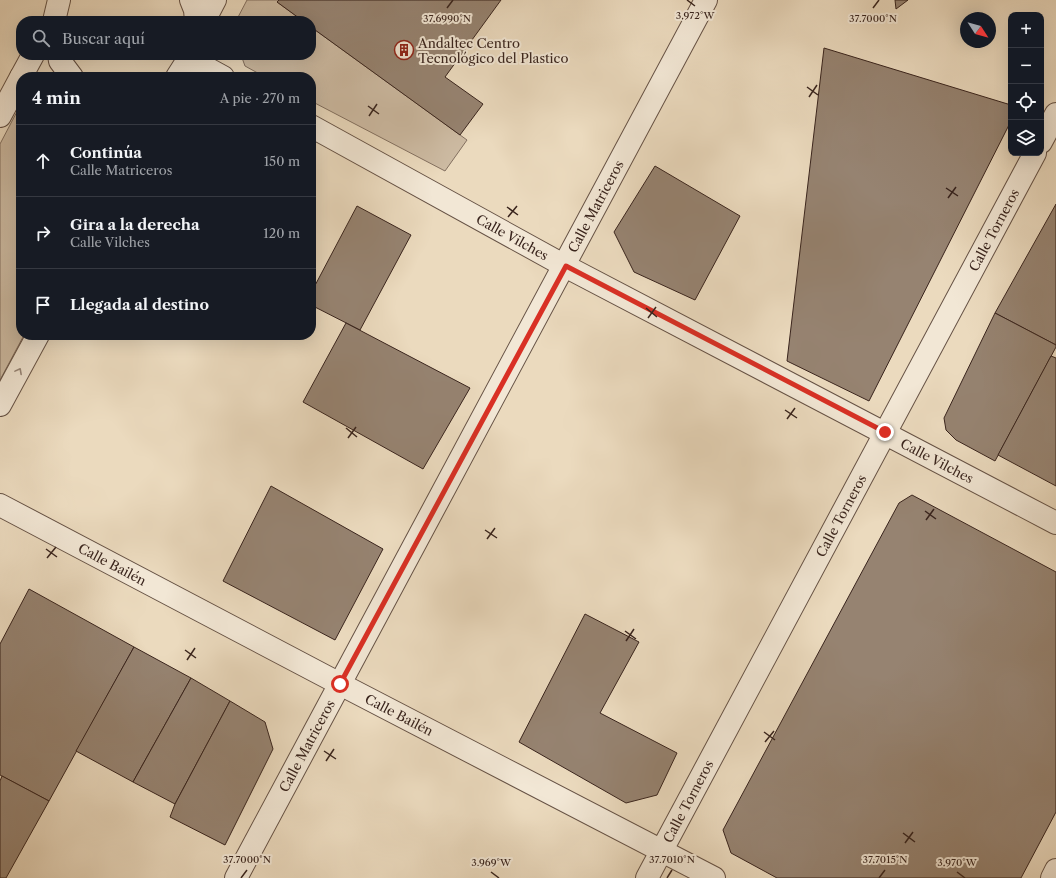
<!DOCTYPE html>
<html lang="es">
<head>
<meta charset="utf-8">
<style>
	body { margin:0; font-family:"Libre Caslon Text",serif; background:#242831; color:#f1f3f6 }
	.controls { position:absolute; right:12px; top:12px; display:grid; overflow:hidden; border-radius:8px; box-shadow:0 4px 16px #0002 }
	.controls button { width:36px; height:36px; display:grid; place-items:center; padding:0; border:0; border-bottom:1px solid #363941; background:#171b24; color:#f1f3f6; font:20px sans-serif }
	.compass { position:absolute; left:960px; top:12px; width:36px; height:36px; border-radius:50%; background:#171b24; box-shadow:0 4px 16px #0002; rotate:126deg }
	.stop { position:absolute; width:12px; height:12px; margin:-9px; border:3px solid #d93025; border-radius:50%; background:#fff }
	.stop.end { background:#d93025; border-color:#fff; box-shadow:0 1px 4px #0008 }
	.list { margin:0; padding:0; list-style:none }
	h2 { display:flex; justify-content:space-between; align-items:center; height:52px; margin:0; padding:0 16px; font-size:17px }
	h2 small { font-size:13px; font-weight:400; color:#9ea1a6 }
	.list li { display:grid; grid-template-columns:26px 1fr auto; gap:12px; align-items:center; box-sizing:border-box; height:72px; padding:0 16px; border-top:1px solid #363941 }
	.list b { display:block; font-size:15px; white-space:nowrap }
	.list p { margin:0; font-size:13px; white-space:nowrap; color:#9ea1a6 }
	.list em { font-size:13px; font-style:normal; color:#9ea1a6 }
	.icon { flex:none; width:22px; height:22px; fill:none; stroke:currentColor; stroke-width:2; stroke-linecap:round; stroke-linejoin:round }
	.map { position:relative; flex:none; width:1056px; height:878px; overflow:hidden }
	.search { position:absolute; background:#171b24; box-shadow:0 4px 16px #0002; left:16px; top:16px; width:300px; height:44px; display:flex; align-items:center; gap:10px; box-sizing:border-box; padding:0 14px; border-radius:16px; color:#9ea1a6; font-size:15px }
	.panel { position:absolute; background:#171b24; box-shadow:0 4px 16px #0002; left:16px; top:72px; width:300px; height:268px; border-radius:16px }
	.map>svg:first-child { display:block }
	.green { fill:#cdbba3; stroke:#837060 }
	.building { fill:#968371; stroke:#39241d }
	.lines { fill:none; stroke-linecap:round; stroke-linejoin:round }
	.minor-casing { stroke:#665245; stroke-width:24 }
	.minor { stroke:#f2e7d5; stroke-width:22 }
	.oneway { stroke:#968679 }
	.route { stroke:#d93025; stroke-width:5 }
	.ticks { fill:none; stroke:#39241d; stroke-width:1.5 }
	.labels { text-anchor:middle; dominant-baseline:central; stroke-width:4; stroke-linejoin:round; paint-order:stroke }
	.poi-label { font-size:13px; fill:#39241d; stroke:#f2e7d5; text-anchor:start }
	.street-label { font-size:13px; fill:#39241d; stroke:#f2e7d5 }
	.ticks-label { font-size:10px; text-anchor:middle; fill:#39241d; stroke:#f2e7d5; stroke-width:4; stroke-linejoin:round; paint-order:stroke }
</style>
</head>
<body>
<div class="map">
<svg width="1056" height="878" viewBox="0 0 1056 878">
	<rect width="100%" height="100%" fill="#ebdabe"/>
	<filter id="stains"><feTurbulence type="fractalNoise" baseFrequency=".005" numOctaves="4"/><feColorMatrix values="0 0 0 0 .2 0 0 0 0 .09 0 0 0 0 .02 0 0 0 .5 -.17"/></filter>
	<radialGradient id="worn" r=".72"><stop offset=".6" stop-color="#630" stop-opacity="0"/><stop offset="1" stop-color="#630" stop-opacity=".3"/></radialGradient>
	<g class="green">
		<polygon points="247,0 279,0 277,2 303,21 236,21"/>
		<polygon points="311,27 467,140 445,171 311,101 311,77 265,77 245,66 241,55 311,55"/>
		<polygon points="21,104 21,335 24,335 0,380 0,144"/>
	</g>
	<g class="building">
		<polygon points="279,0 501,0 445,77 483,104 460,135 311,27 311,21 303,21 277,2"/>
		<polygon points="895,0 908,0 896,9"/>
		<polygon points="824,48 1011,105 1011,121 869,401 787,361"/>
		<polygon points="655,166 740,216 695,300 634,272 614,232"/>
		<polygon points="1056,204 1056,345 995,313"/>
		<polygon points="357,206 411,235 360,330 311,305 311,293"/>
		<polygon points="995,313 1056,345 1056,347 995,461 956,440 946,430 944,418"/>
		<polygon points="346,323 470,388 423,469 303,402"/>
		<polygon points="1051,356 1056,358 1056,486 998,455"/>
		<polygon points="271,486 383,549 335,640 223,581"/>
		<polygon points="912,495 1056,572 1056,812 1021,878 777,878 731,853 723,830 899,503"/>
		<polygon points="29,589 134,647 49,801 0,775 0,644"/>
		<polygon points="585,614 639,642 600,713 677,753 657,795 626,803 519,742"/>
		<polygon points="134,647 191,678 133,782 76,751"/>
		<polygon points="191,678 230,701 175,804 133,782"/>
		<polygon points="230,701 265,722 273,749 225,845 170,817 175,804"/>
		<polygon points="2,776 49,801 6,878 0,878 0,781"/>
	</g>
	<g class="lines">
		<defs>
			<g id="minor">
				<polyline points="191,0 195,10 196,21"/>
				<polyline points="54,21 59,0"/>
				<polyline points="204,21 215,0"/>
				<polyline points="59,55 60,61 72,77"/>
				<polyline points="190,59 223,77"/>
				<polyline points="21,77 33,55"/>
				<polyline points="177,77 191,55"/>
				<polyline points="0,116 21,77"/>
				<path id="s1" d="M 311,126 L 565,266 L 1056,523"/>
				<polyline points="1041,142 1056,114"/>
				<polyline points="0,405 38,335"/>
				<path id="s2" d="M 0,505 L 340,684 L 714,878"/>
				<path id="s3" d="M 236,878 L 706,0"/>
				<path id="s4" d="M 647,878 L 1035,153"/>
				<polyline points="1052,878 1056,870"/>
			</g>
		</defs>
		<use href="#minor" class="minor-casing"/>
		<use href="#minor" class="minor"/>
	</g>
	<defs><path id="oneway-chevron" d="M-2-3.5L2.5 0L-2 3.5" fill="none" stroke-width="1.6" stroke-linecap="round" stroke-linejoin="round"/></defs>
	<use class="oneway" href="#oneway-chevron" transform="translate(19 371) rotate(-62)"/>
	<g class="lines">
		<polyline class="route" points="340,684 566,266 885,432"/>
	</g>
	<path class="ticks" d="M 687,0 L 695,6M 447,8 L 453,0M 873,8 L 879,0M 807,87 L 818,95M 809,97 L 817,85M 368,106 L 379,114M 369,116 L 377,104M 946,188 L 958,196M 948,198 L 956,187M 507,207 L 518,215M 508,217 L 517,206M 646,308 L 657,317M 648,318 L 656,307M 785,410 L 797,418M 787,419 L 795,408M 346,428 L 357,437M 348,438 L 356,427M 925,511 L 936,519M 926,520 L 934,509M 485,530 L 497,538M 487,539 L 495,528M 46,549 L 57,557M 47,558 L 56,547M 625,631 L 636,639M 626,641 L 634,629M 185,650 L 196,658M 187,660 L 195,648M 764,732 L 775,740M 765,742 L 774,731M 324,751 L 336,759M 326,761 L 334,749M 903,833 L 915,842M 905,843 L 913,832M 491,872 L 499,878M 957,872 L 965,878M 241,878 L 247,870M 667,878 L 672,870M 879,878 L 885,870"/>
	<defs>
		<symbol id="building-ring" viewBox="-11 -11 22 22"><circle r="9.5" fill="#f2e7d5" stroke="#8f2418" stroke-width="1.5"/><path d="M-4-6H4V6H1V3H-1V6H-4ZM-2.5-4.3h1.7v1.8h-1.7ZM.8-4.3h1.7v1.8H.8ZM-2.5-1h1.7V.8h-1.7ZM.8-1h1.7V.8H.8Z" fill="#8f2418"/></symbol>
	</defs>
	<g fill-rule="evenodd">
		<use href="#building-ring" x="393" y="39" width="22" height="22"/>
	</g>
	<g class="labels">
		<g class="poi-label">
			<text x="418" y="43">Andaltec Centro<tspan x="418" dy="15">Tecnológico del Plastico</tspan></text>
		</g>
		<g class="street-label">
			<text stroke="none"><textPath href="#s3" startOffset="762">Calle Matriceros</textPath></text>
			<text stroke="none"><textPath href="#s4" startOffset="735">Calle Torneros</textPath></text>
			<text stroke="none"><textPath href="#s1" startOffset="230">Calle Vilches</textPath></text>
			<text stroke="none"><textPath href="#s1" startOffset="710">Calle Vilches</textPath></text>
			<text stroke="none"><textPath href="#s4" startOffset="411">Calle Torneros</textPath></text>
			<text stroke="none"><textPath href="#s2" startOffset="127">Calle Bailén</textPath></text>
			<text stroke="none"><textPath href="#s2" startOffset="451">Calle Bailén</textPath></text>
			<text stroke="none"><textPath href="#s3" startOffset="150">Calle Matriceros</textPath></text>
			<text stroke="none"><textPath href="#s4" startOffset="87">Calle Torneros</textPath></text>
		</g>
	</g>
	<g class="ticks-label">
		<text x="695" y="19">3.972°W</text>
		<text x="447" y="22">37.6990°N</text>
		<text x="873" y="22">37.7000°N</text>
		<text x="247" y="863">37.7000°N</text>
		<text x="672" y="863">37.7010°N</text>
		<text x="885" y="863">37.7015°N</text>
		<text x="491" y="866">3.969°W</text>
		<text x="957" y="866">3.970°W</text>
	</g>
	<rect width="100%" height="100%" filter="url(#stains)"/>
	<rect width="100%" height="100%" fill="url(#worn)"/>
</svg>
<div class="controls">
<button>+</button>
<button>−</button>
<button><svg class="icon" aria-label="locate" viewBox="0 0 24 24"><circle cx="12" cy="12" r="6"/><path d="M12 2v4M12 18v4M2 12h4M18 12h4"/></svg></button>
<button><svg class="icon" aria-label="layers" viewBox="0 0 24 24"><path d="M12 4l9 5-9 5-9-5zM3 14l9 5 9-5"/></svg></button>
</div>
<svg class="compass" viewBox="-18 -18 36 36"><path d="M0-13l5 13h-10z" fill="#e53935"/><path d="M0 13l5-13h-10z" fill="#9ea1a6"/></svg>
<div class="stop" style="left:340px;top:684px"></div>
<div class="stop end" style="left:885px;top:432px"></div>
<div class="search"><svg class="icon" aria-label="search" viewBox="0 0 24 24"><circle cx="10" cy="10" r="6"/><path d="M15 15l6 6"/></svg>Buscar aquí</div>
<section class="panel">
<h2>4 min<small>A pie · 270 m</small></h2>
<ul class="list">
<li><svg class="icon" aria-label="ahead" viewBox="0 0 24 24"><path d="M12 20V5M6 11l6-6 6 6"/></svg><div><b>Continúa</b><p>Calle Matriceros</p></div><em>150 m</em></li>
<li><svg class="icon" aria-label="right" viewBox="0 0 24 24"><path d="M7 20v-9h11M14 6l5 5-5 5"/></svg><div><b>Gira a la derecha</b><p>Calle Vilches</p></div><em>120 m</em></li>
<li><svg class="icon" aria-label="arrive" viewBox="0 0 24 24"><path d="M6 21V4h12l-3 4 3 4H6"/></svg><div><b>Llegada al destino</b></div></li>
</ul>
</section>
</div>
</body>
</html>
